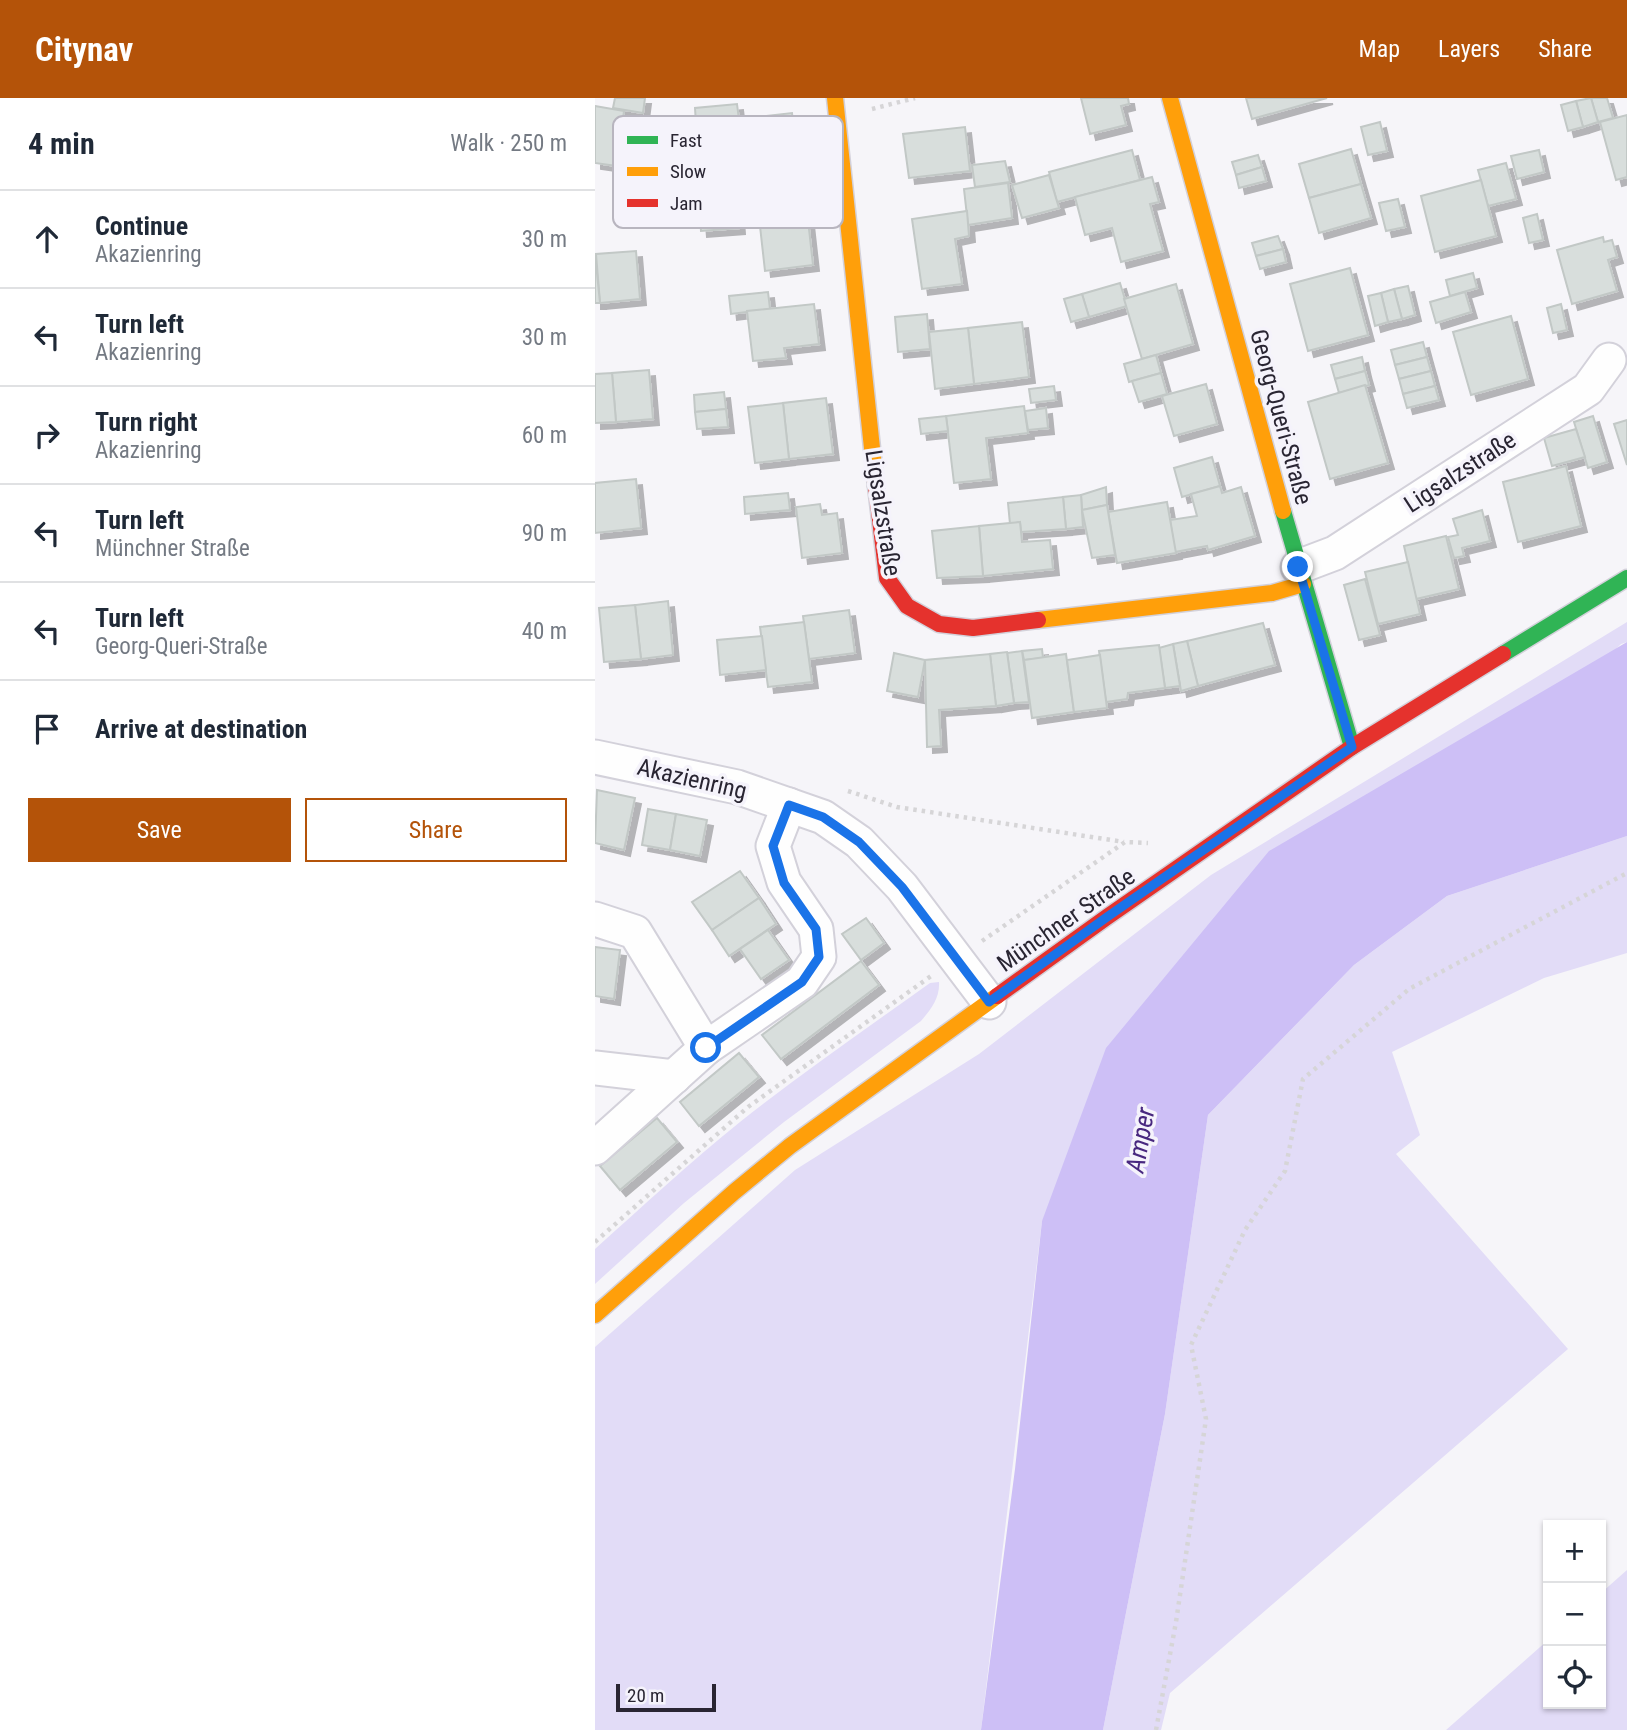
<!DOCTYPE html>
<html lang="en">
<head>
<meta charset="utf-8">
<style>
	body { margin:0; font-family:"Roboto Condensed",sans-serif; background:#f6f6f7; color:#1f2937 }
	.controls { position:absolute; right:21px; bottom:21px; display:grid; overflow:hidden; border-radius:0px; box-shadow:0 2px 5px #0004 }
	.controls button { width:63px; height:63px; display:grid; place-items:center; padding:0; border:0; border-bottom:2px solid #e0e1e3; background:#fff; color:#1f2937; font:35px sans-serif }
	.scale { position:absolute; left:21px; bottom:18px; width:100px; box-sizing:border-box; padding-left:7px; border:4px solid #292532; border-top:0; font-size:19px; line-height:24px; white-space:nowrap; color:#292532; -webkit-text-stroke:5px #f5f3fb; paint-order:stroke }
	.stop { position:absolute; width:21px; height:21px; margin:-16px; border:5px solid #1a73e8; border-radius:50%; background:#fff }
	.stop.end { background:#1a73e8; border-color:#fff; box-shadow:0 2px 7px #0008 }
	.list { margin:0; padding:0; list-style:none }
	h2 { display:flex; justify-content:space-between; align-items:center; height:91px; margin:0; padding:0 28px; font-size:30px }
	h2 small { font-size:23px; font-weight:400; color:#747a83 }
	.list li { display:grid; grid-template-columns:46px 1fr auto; gap:21px; align-items:center; box-sizing:border-box; height:98px; padding:0 28px; border-top:2px solid #e0e1e3 }
	.list b { display:block; font-size:26px; white-space:nowrap }
	.list p { margin:0; font-size:23px; white-space:nowrap; color:#747a83 }
	.list em { font-size:23px; font-style:normal; color:#747a83 }
	.actions { display:flex; gap:14px; padding:21px 28px }
	.actions a { flex:1; padding:16px 0; border:2px solid #b45309; border-radius:0px; text-align:center; font-size:24px; color:#b45309 }
	.actions .main { background:#b45309; color:#fff }
	.icon { flex:none; width:38px; height:38px; fill:none; stroke:currentColor; stroke-width:2; stroke-linecap:round; stroke-linejoin:round }
	.map { position:relative; flex:none; width:1032px; height:1632px; overflow:hidden }
	header { display:flex; align-items:center; gap:42px; box-sizing:border-box; height:98px; padding:0 35px; background:#b45309; color:#fff }
	header strong { font-size:33px }
	nav { display:flex; gap:38px; margin-inline-start:auto; font-size:24px }
	main { display:flex }
	aside { flex:1; background:#fff }
	.map>svg:first-child { display:block }
	.green { fill:#e2dcf7 }
	.water { fill:#cdbff6 }
	.building { fill:#d8dedc; stroke:#c2c8c6; stroke-width:2; filter:url(#shadow) }
	.lines { fill:none; stroke-linecap:round; stroke-linejoin:round }
	.street-casing { stroke:#d3d1da; stroke-width:37 }
	.fast-casing { stroke:#d3d1da; stroke-width:19 }
	.slow-casing { stroke:#d3d1da; stroke-width:19 }
	.jam-casing { stroke:#d3d1da; stroke-width:19 }
	.path { stroke:#d6d5d7; stroke-width:4.5; stroke-dasharray:3.5 5; stroke-linecap:butt }
	.street { stroke:#fefefe; stroke-width:33 }
	.fast { stroke:#30b455; stroke-width:16 }
	.slow { stroke:#ff9f0a; stroke-width:16 }
	.jam { stroke:#e5322d; stroke-width:16 }
	.route { stroke:#1a73e8; stroke-width:9 }
	.labels { text-anchor:middle; dominant-baseline:central; stroke-width:7; stroke-linejoin:round; paint-order:stroke }
	.street-label { font-size:24px; fill:#292532; stroke:#f5f3fb }
	.water-label { font-size:26px; font-style:italic; fill:#48287f; stroke:#f5f3fb }
	.key { fill:#f5f3fb; stroke:#b8b5bf; stroke-width:2 }
	.key-label { font-size:19px; fill:#292532 }
</style>
</head>
<body>
<header>
<strong>Citynav</strong>
<nav><a>Map</a><a>Layers</a><a>Share</a></nav>
</header>
<main>
<aside>
<h2>4 min<small>Walk · 250 m</small></h2>
<ul class="list">
<li><svg class="icon" aria-label="ahead" viewBox="0 0 24 24"><path d="M12 20V5M6 11l6-6 6 6"/></svg><div><b>Continue</b><p>Akazienring</p></div><em>30 m</em></li>
<li><svg class="icon" aria-label="left" viewBox="0 0 24 24"><path d="M17 20v-9H6M10 6l-5 5 5 5"/></svg><div><b>Turn left</b><p>Akazienring</p></div><em>30 m</em></li>
<li><svg class="icon" aria-label="right" viewBox="0 0 24 24"><path d="M7 20v-9h11M14 6l5 5-5 5"/></svg><div><b>Turn right</b><p>Akazienring</p></div><em>60 m</em></li>
<li><svg class="icon" aria-label="left" viewBox="0 0 24 24"><path d="M17 20v-9H6M10 6l-5 5 5 5"/></svg><div><b>Turn left</b><p>Münchner Straße</p></div><em>90 m</em></li>
<li><svg class="icon" aria-label="left" viewBox="0 0 24 24"><path d="M17 20v-9H6M10 6l-5 5 5 5"/></svg><div><b>Turn left</b><p>Georg-Queri-Straße</p></div><em>40 m</em></li>
<li><svg class="icon" aria-label="arrive" viewBox="0 0 24 24"><path d="M6 21V4h12l-3 4 3 4H6"/></svg><div><b>Arrive at destination</b></div></li>
</ul>
<div class="actions"><a class="main">Save</a><a>Share</a></div>
</aside>
<div class="map">
<svg width="1032" height="1632" viewBox="0 0 1032 1632">
	<defs>
		<filter id="shadow"><feDropShadow dx="6" dy="6" stdDeviation="0" flood-color="#0004"/></filter>
	</defs>
	<rect width="100%" height="100%" fill="#f6f5f9"/>
	<g class="green">
		<polygon points="1032,524 1032,544 1026,546 447,1123 386,1632 0,1632 0,1249 200,1072 384,956 616,777"/>
		<polygon points="1032,738 1032,855 949,880 797,954 825,1037 801,1056 973,1251 575,1595 566,1632 508,1632 570,1316 613,1017 759,867 852,798"/>
		<path d="M 344,884 C 345,900 336,911 326,923 L 189,1024 L 89,1105 L 0,1186 L 0,1151 C 48,1108 95,1064 145,1024 C 207,975 272,930 335,885 Z"/>
		<polygon points="1032,1472 1032,1632 851,1632 953,1542 953,1606 1006,1606 1006,1495"/>
	</g>
	<polygon class="water" points="1032,544 1032,738 852,798 759,867 613,1017 570,1316 508,1632 386,1632 420,1371 447,1123 511,950 674,753"/>
	<g class="building">
		<polygon points="20,0 50,0 48,15 18,10"/>
		<polygon points="486,0 533,0 534,6 526,8 531,27 495,36"/>
		<polygon points="651,0 732,0 657,21"/>
		<polygon points="996,0 1012,0 1018,20 1003,24"/>
		<polygon points="996,0 1003,24 988,29 981,3"/>
		<polygon points="981,3 988,29 973,33 966,7"/>
		<polygon points="142,6 144,22 101,26 100,10"/>
		<polygon points="0,8 29,13 22,68 0,65"/>
		<polygon points="197,15 204,75 128,84 120,24"/>
		<polygon points="1032,17 1032,79 1021,82 1005,24"/>
		<polygon points="785,24 792,53 773,57 766,29"/>
		<polygon points="370,29 375,73 314,80 308,36"/>
		<polygon points="756,51 766,86 714,100 704,66"/>
		<polygon points="537,52 545,82 462,104 454,74"/>
		<polygon points="944,52 949,74 922,81 916,58"/>
		<polygon points="663,57 667,69 641,77 637,64"/>
		<polygon points="410,63 415,84 380,89 377,67"/>
		<polygon points="911,65 921,101 893,108 883,72"/>
		<polygon points="667,69 671,83 644,90 641,77"/>
		<polygon points="454,77 464,110 427,120 417,87"/>
		<polygon points="557,79 564,104 555,106 568,153 526,164 517,130 490,137 480,99"/>
		<polygon points="886,82 901,138 840,154 826,98"/>
		<polygon points="413,85 417,120 373,127 369,91"/>
		<polygon points="766,86 776,120 724,135 714,100"/>
		<polygon points="803,101 810,129 791,133 784,105"/>
		<polygon points="142,104 144,130 106,133 104,108"/>
		<polygon points="212,113 218,167 170,173 164,119"/>
		<polygon points="372,113 374,138 360,141 367,186 327,191 317,121"/>
		<polygon points="942,116 948,142 934,145 928,120"/>
		<polygon points="683,138 688,151 661,158 657,145"/>
		<polygon points="1008,139 1009,144 1017,142 1022,159 1013,162 1022,193 977,206 962,152"/>
		<polygon points="688,151 691,164 665,171 661,158"/>
		<polygon points="41,153 45,201 5,205 1,156"/>
		<polygon points="0,156 5,205 0,205"/>
		<polygon points="755,170 773,237 713,253 695,186"/>
		<polygon points="878,175 882,190 855,198 851,182"/>
		<polygon points="525,185 532,208 494,219 487,196"/>
		<polygon points="581,186 598,246 547,261 529,201"/>
		<polygon points="813,188 820,217 807,221 799,191"/>
		<polygon points="799,191 807,221 793,224 786,195"/>
		<polygon points="173,194 175,211 136,216 134,198"/>
		<polygon points="870,194 876,214 841,225 835,204"/>
		<polygon points="786,195 793,224 780,228 773,198"/>
		<polygon points="487,196 494,219 476,224 469,201"/>
		<polygon points="219,206 224,246 189,250 191,260 158,263 152,213"/>
		<polygon points="966,206 972,232 958,235 952,210"/>
		<polygon points="332,216 335,251 303,254 300,219"/>
		<polygon points="916,218 933,281 876,297 858,234"/>
		<polygon points="427,224 434,279 379,286 373,230"/>
		<polygon points="373,230 379,286 340,291 334,234"/>
		<polygon points="828,244 832,259 800,267 796,252"/>
		<polygon points="561,257 566,275 534,284 529,266"/>
		<polygon points="767,259 770,273 740,281 736,267"/>
		<polygon points="832,259 836,273 804,281 800,267"/>
		<polygon points="54,272 58,321 21,324 17,275"/>
		<polygon points="770,273 774,287 744,295 740,281"/>
		<polygon points="836,273 840,288 808,296 804,281"/>
		<polygon points="17,275 21,324 0,325 0,276"/>
		<polygon points="566,275 572,296 544,304 537,283"/>
		<polygon points="611,286 622,326 579,338 567,298"/>
		<polygon points="770,287 793,365 735,381 713,304"/>
		<polygon points="459,288 461,302 436,305 434,291"/>
		<polygon points="840,288 844,302 812,310 808,296"/>
		<polygon points="129,294 131,311 100,314 99,297"/>
		<polygon points="231,300 238,356 194,361 188,305"/>
		<polygon points="188,305 194,361 160,365 153,309"/>
		<polygon points="429,308 433,335 391,340 396,381 359,385 351,318"/>
		<polygon points="451,310 453,330 433,332 430,313"/>
		<polygon points="131,311 133,329 102,331 100,314"/>
		<polygon points="351,318 353,333 326,336 324,321"/>
		<polygon points="998,318 1012,364 993,370 979,324"/>
		<polygon points="1032,322 1032,367 1019,326"/>
		<polygon points="981,331 990,359 957,368 949,340"/>
		<polygon points="617,359 625,388 587,399 579,370"/>
		<polygon points="971,368 986,428 923,444 908,384"/>
		<polygon points="41,381 46,430 0,435 0,385"/>
		<polygon points="625,388 627,395 646,389 660,438 613,452 612,448 580,454 575,422 602,418 596,396"/>
		<polygon points="511,389 512,407 487,412 486,397"/>
		<polygon points="193,395 195,412 150,416 149,399"/>
		<polygon points="486,397 488,429 471,431 468,399"/>
		<polygon points="468,399 471,431 426,434 425,424 415,426 413,405"/>
		<polygon points="572,404 581,455 522,465 513,414"/>
		<polygon points="225,406 227,417 242,415 247,455 207,460 201,409"/>
		<polygon points="512,407 520,457 497,460 487,412"/>
		<polygon points="887,412 895,443 867,450 869,458 859,460 853,439 863,437 858,421"/>
		<polygon points="425,424 427,444 455,442 458,471 388,478 384,428"/>
		<polygon points="384,428 388,478 342,480 337,433"/>
		<polygon points="851,438 864,491 821,501 809,448"/>
		<polygon points="813,464 825,516 783,526 770,474"/>
		<polygon points="770,481 785,537 764,542 749,487"/>
		<polygon points="73,503 78,557 46,561 40,507"/>
		<polygon points="40,507 46,561 9,564 4,510"/>
		<polygon points="254,512 260,555 214,561 208,518"/>
		<polygon points="209,524 217,584 173,589 165,529"/>
		<polygon points="668,525 680,567 603,588 592,543"/>
		<polygon points="167,538 171,572 125,577 122,542"/>
		<polygon points="592,543 603,588 586,593 578,546"/>
		<polygon points="578,546 585,588 570,590 564,550"/>
		<polygon points="564,547 570,590 533,595 532,601 511,604 504,553"/>
		<polygon points="447,551 448,560 429,562 427,553"/>
		<polygon points="427,553 434,604 419,605 412,555"/>
		<polygon points="412,554 419,605 401,608 395,556"/>
		<polygon points="299,555 330,562 323,599 292,593"/>
		<polygon points="395,556 401,608 344,612 346,648 332,649 330,562"/>
		<polygon points="471,556 479,614 437,620 429,562"/>
		<polygon points="505,557 512,610 479,614 472,562"/>
		<polygon points="2,692 40,700 29,752 0,745"/>
		<polygon points="53,711 81,716 75,752 47,747"/>
		<polygon points="81,716 112,722 105,758 75,752"/>
		<polygon points="145,773 164,800 117,832 97,804"/>
		<polygon points="164,800 181,826 134,858 117,832"/>
		<polygon points="271,820 289,845 266,862 247,836"/>
		<polygon points="173,832 194,862 166,881 145,851"/>
		<polygon points="0,849 25,852 19,901 0,898"/>
		<polygon points="266,863 284,887 186,961 167,937"/>
		<polygon points="144,955 164,979 104,1028 85,1004"/>
		<polygon points="62,1020 82,1044 25,1092 5,1068"/>
	</g>
	<g class="lines">
		<defs>
			<g id="street">
				<polyline points="703,469 740,455 993,291 1014,262"/>
				<polyline points="0,659 142,689 228,719 264,744 307,789 394,904"/>
				<polyline points="0,821 40,834 111,950"/>
				<polyline points="0,970 79,979"/>
				<polyline points="0,1050 111,950 207,884 224,859 221,831 189,784 178,748 194,707"/>
			</g>
			<g id="fast">
				<polyline points="688,413 757,649"/>
				<polyline points="908,556 1032,480"/>
			</g>
			<g id="slow">
				<polyline points="240,0 281,388"/>
				<polyline points="575,0 688,413"/>
				<polyline points="443,522 677,495 708,486"/>
				<polyline points="0,1217 139,1094 195,1048 402,898"/>
			</g>
			<g id="jam">
				<polyline points="281,388 292,480 312,508 344,526 378,530 443,522"/>
				<polyline points="402,898 512,819 757,649 908,556"/>
			</g>
		</defs>
		<use href="#street" class="street-casing"/>
		<use href="#fast" class="fast-casing"/>
		<use href="#slow" class="slow-casing"/>
		<use href="#jam" class="jam-casing"/>
		<g class="path">
			<polyline points="277,11 320,0"/>
			<polyline points="253,693 302,709 529,744"/>
			<polyline points="387,843 530,744 553,745"/>
			<polyline points="0,1144 153,1009 336,878"/>
			<polyline points="561,1632 581,1524 611,1321 596,1247 650,1132 690,1073 708,981 814,891 1032,775"/>
		</g>
		<use href="#street" class="street"/>
		<use href="#fast" class="fast"/>
		<use href="#slow" class="slow"/>
		<use href="#jam" class="jam"/>
	</g>
	<g class="lines">
		<polyline class="route" points="111,950 207,884 224,859 221,831 189,785 178,748 194,707 228,719 264,744 307,789 394,904 512,819 757,649 703,469"/>
	</g>
	<g class="labels">
		<g class="street-label">
			<text transform="translate(686 319) rotate(75)">Georg-Queri-Straße</text>
			<text transform="translate(865 374) rotate(-33)">Ligsalzstraße</text>
			<text transform="translate(288 415) rotate(81)">Ligsalzstraße</text>
			<text transform="translate(97 681) rotate(13)">Akazienring</text>
			<text transform="translate(471 822) rotate(-35)">Münchner Straße</text>
		</g>
		<g class="water-label">
			<text transform="translate(545 1042) rotate(-80)">Amper</text>
		</g>
	</g>
	<rect x="18" y="18" width="230" height="112" rx="10" class="key"/>
	<rect x="32" y="38" width="31" height="8" fill="#30b455"/>
	<rect x="32" y="69" width="31" height="9" fill="#ff9f0a"/>
	<rect x="32" y="101" width="31" height="8" fill="#e5322d"/>
	<g class="key-label">
		<text x="75" y="49">Fast</text>
		<text x="75" y="80">Slow</text>
		<text x="75" y="112">Jam</text>
	</g>
</svg>
<div class="controls">
<button>+</button>
<button>−</button>
<button><svg class="icon" aria-label="locate" viewBox="0 0 24 24"><circle cx="12" cy="12" r="6"/><path d="M12 2v4M12 18v4M2 12h4M18 12h4"/></svg></button>
</div>
<div class="scale">20 m</div>
<div class="stop" style="left:111px;top:950px"></div>
<div class="stop end" style="left:703px;top:469px"></div>
</div>
</main>
</body>
</html>
